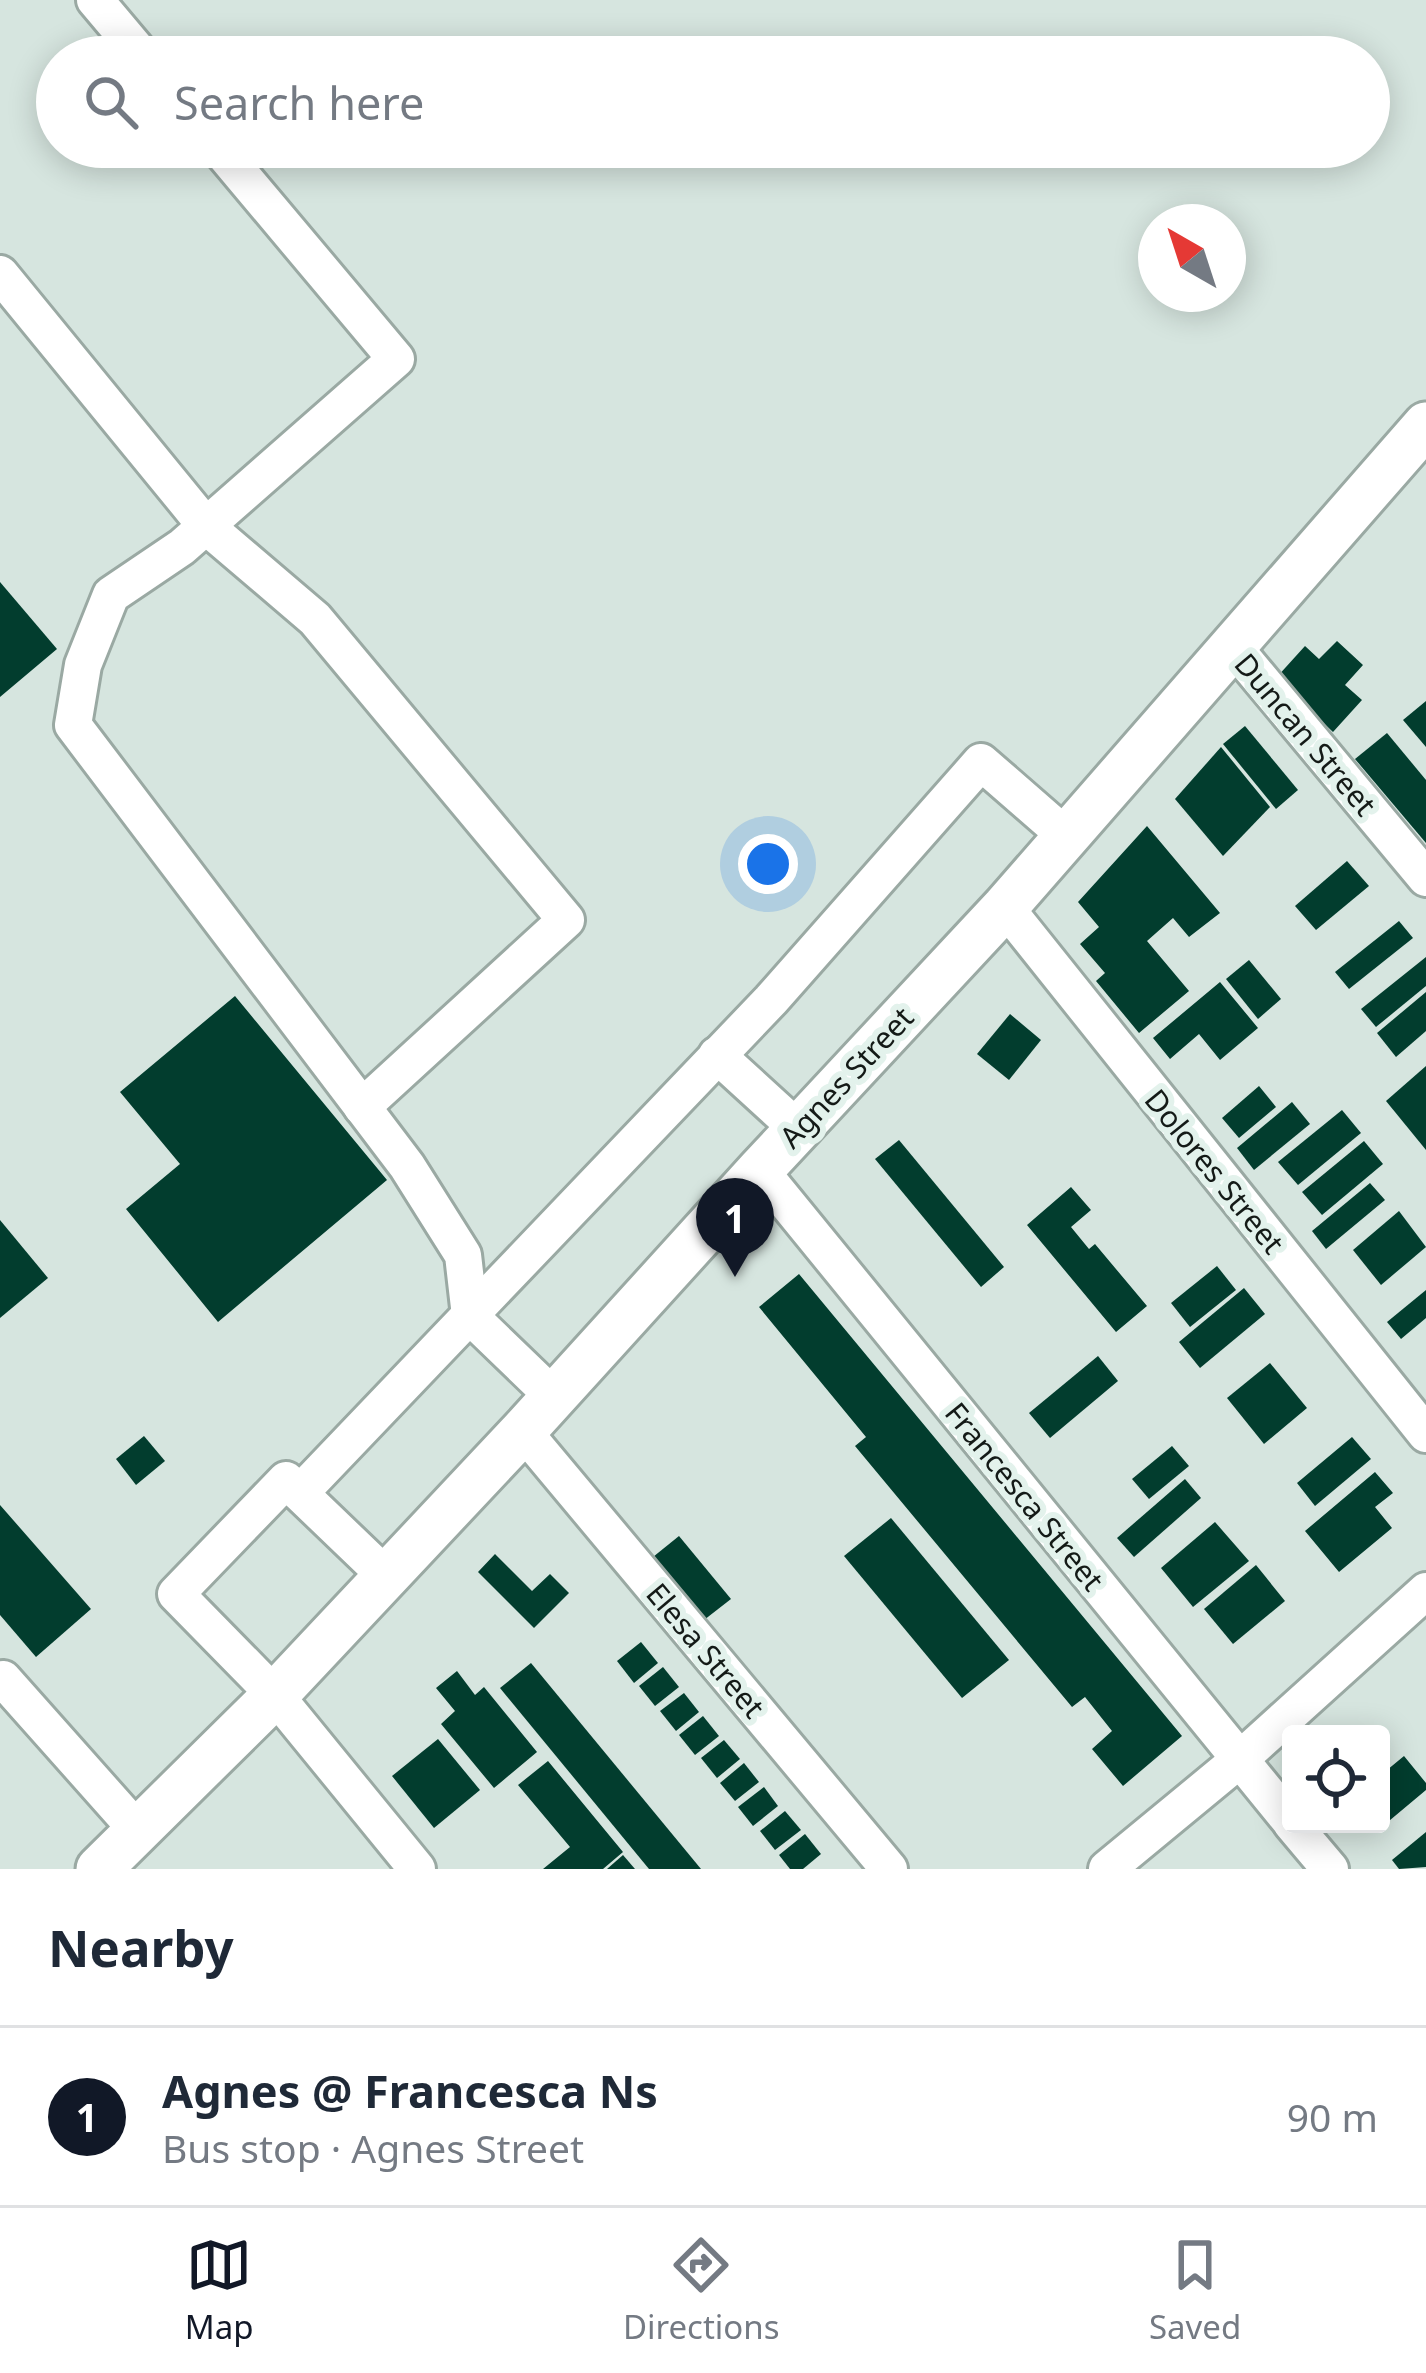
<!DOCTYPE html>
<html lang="en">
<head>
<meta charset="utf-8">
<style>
	body { margin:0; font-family:"Noto Sans",sans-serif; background:#f6f6f7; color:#1f2937 }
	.controls { position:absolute; right:36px; bottom:36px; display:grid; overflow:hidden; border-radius:12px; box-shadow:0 6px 30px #0003 }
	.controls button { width:108px; height:108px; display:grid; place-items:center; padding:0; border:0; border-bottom:3px solid #e0e1e3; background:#fff; color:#1f2937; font:60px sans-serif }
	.compass { position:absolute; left:1138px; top:204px; width:108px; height:108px; border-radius:50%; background:#fff; box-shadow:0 6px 30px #0003; rotate:321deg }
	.you { position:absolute; left:768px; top:864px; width:42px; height:42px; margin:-30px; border:9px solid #fff; border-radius:50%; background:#1a73e8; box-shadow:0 0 0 18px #1a73e833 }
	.badge { display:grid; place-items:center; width:78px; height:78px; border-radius:50%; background:#111827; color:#fff; font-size:39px; font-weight:700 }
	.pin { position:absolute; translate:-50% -99px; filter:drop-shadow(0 3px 6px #0008) }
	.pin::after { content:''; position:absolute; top:63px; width:42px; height:36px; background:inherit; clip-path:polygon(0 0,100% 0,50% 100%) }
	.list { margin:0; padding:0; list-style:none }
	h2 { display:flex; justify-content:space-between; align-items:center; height:156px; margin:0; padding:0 48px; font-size:51px }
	h2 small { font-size:39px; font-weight:400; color:#747a83 }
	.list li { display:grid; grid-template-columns:78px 1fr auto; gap:36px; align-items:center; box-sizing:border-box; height:180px; padding:0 48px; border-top:3px solid #e0e1e3 }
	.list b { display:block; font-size:45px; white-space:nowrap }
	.list p { margin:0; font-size:39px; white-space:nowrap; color:#747a83 }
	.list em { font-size:39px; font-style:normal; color:#747a83 }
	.icon { flex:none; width:66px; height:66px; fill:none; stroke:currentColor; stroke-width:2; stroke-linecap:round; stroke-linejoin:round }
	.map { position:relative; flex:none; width:1426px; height:1869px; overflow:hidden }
	.search { position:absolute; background:#fff; box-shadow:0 6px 30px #0003; left:36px; right:36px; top:36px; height:132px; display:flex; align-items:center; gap:30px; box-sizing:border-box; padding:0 42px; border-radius:66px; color:#747a83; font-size:45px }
	.sheet { height:336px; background:#fff }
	nav { display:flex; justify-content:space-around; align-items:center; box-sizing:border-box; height:168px; border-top:3px solid #e0e1e3; background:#fff; font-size:33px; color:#747a83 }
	nav a { display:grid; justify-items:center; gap:6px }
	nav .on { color:#111827 }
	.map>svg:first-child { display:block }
	.building { fill:#023d2e }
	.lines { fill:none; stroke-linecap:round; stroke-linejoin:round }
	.minor-casing { stroke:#9aa9a3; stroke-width:42 }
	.major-casing { stroke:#9aa9a3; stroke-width:51 }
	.minor { stroke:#fff; stroke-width:36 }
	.major { stroke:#fff; stroke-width:45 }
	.labels { text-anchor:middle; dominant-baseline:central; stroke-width:12; stroke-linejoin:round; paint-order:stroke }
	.street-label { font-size:30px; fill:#141a17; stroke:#e3f2ec }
</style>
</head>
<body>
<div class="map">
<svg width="1426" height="1869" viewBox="0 0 1426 1869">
	<rect width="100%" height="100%" fill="#d6e5df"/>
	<g class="building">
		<polygon points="0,582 57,649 0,697"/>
		<polygon points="1337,641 1363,665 1345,685 1362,700 1333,732 1276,678 1305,646 1319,659"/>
		<polygon points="1426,701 1426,747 1403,720"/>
		<polygon points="1245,726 1298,790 1276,809 1223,744"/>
		<polygon points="1387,733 1426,780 1426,843 1355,759"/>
		<polygon points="1221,747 1270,807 1223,856 1175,799"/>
		<polygon points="1147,826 1220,913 1189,937 1173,918 1147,941 1189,991 1139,1033 1096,981 1105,973 1080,944 1099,927 1078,902"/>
		<polygon points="1347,861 1369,886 1316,930 1295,906"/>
		<polygon points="1399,921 1413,938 1349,989 1335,972"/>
		<polygon points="1426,957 1426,986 1376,1027 1361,1009"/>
		<polygon points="1249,960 1281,999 1258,1019 1226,979"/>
		<polygon points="1220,982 1258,1028 1220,1060 1199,1034 1170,1059 1153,1038"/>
		<polygon points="1426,992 1426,1031 1396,1057 1377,1033"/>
		<polygon points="235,996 387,1180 218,1322 126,1209 180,1164 120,1092"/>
		<polygon points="1010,1014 1041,1040 1009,1080 977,1054"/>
		<polygon points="1426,1066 1426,1150 1386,1101"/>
		<polygon points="1259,1086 1276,1107 1239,1138 1222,1118"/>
		<polygon points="1292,1102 1310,1124 1254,1170 1237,1148"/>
		<polygon points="1342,1110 1361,1133 1298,1185 1278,1162"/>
		<polygon points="899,1140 1004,1267 981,1287 875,1159"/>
		<polygon points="1364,1141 1383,1164 1322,1215 1302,1192"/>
		<polygon points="1370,1183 1385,1200 1326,1249 1312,1231"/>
		<polygon points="1071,1187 1091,1210 1071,1227 1089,1249 1095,1244 1147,1306 1116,1332 1027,1225"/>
		<polygon points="1399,1211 1426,1247 1381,1285 1353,1250"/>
		<polygon points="0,1220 48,1278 0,1318"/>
		<polygon points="1217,1266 1236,1290 1190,1327 1171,1303"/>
		<polygon points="799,1274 1182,1736 1123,1786 1092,1749 1112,1731 1085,1697 1072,1707 855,1446 866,1437 759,1307"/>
		<polygon points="1244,1288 1265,1314 1200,1368 1179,1342"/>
		<polygon points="1426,1290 1426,1318 1401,1339 1387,1322"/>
		<polygon points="1098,1356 1118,1381 1050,1438 1029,1413"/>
		<polygon points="1270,1363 1307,1408 1264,1444 1227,1398"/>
		<polygon points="144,1436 165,1461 136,1485 116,1459"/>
		<polygon points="1352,1437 1371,1459 1315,1506 1297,1483"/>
		<polygon points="1172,1446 1189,1466 1149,1499 1132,1479"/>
		<polygon points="1375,1472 1393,1493 1375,1507 1392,1528 1339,1572 1305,1531"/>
		<polygon points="1185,1479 1201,1498 1134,1557 1117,1538"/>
		<polygon points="0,1505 91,1609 36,1657 0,1615"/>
		<polygon points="891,1518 1009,1660 962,1698 844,1556"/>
		<polygon points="1215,1522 1249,1561 1193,1607 1161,1568"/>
		<polygon points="679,1536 731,1599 704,1620 653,1557"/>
		<polygon points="495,1554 532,1591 550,1574 569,1593 534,1628 478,1572"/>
		<polygon points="1256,1565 1285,1601 1233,1644 1204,1609"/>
		<polygon points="641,1642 658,1663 634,1683 617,1661"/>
		<polygon points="531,1663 701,1869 649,1869 500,1688"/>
		<polygon points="663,1667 679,1687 655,1706 639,1686"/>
		<polygon points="457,1671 475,1695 484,1687 537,1752 494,1788 441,1724 455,1711 436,1688"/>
		<polygon points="684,1693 699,1712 676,1731 660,1711"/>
		<polygon points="703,1716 719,1736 695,1755 679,1735"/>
		<polygon points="438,1739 480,1790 434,1828 392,1776"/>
		<polygon points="724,1740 740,1759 717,1778 701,1758"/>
		<polygon points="1404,1756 1426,1783 1426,1790 1377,1831 1372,1824 1381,1824 1381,1775"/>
		<polygon points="548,1761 623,1852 603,1869 543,1869 570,1847 518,1785"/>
		<polygon points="744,1763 759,1782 735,1801 720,1783"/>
		<polygon points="764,1787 778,1806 753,1826 738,1807"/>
		<polygon points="785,1811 801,1830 775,1850 760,1831"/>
		<polygon points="1426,1832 1426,1867 1399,1869 1392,1860"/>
		<polygon points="805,1834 821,1854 803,1869 790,1869 779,1855"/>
		<polygon points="623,1855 635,1869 607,1869"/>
	</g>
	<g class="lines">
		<defs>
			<g id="minor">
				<polyline points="95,0 143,57"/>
				<polyline points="218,147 396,359 182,547 111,595 83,665 73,725 407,1166 463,1255 470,1316 554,1397"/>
				<polyline points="0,274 206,526 315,619 566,920 362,1107"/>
				<polyline points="1232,645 1426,878"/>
				<polyline points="1005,907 1426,1434"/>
				<polyline points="717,1055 798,1129"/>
				<polyline points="760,1170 1291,1822"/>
				<polyline points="523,1431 889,1869"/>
				<polyline points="300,1493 771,1000 981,762 1066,836"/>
				<polyline points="386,1576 286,1480 176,1594 275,1695 417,1869"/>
				<polyline points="3,1679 139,1832"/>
				<polyline points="1292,1824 1330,1869"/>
				<polyline points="1107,1869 1239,1760 1426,1591"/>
			</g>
			<polyline id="major" points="99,1869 275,1695 523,1431 760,1170 1005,907 1426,425"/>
		</defs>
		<use href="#minor" class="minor-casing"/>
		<use href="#major" class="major-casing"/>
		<use href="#minor" class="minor"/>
		<use href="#major" class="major"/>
	</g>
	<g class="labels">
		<g class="street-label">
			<text transform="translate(1306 734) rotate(50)">Duncan Street</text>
			<text transform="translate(846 1077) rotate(-47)">Agnes Street</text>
			<text transform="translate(1215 1171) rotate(51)">Dolores Street</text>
			<text transform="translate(1025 1496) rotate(51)">Francesca Street</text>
			<text transform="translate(706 1650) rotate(50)">Elesa Street</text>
		</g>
	</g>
</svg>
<div class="controls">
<button><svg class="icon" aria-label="locate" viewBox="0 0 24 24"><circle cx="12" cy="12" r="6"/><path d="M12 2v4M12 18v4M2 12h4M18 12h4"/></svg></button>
</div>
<svg class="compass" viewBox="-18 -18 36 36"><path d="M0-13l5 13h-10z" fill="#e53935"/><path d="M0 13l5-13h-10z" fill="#747a83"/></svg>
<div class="you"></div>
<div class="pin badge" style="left:735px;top:1277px">1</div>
<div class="search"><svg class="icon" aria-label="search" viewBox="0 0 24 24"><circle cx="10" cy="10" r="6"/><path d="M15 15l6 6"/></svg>Search here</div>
</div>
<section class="sheet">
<h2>Nearby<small></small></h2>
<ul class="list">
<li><span class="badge">1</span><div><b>Agnes @ Francesca Ns</b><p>Bus stop · Agnes Street</p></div><em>90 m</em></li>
</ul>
</section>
<nav>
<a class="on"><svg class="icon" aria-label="map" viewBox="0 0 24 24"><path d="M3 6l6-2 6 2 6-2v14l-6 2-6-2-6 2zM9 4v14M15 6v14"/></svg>Map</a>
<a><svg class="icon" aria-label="directions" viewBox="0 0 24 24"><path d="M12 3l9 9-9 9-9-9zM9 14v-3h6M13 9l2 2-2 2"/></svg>Directions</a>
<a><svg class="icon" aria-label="saved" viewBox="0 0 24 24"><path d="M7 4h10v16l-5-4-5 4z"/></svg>Saved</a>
</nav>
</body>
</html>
